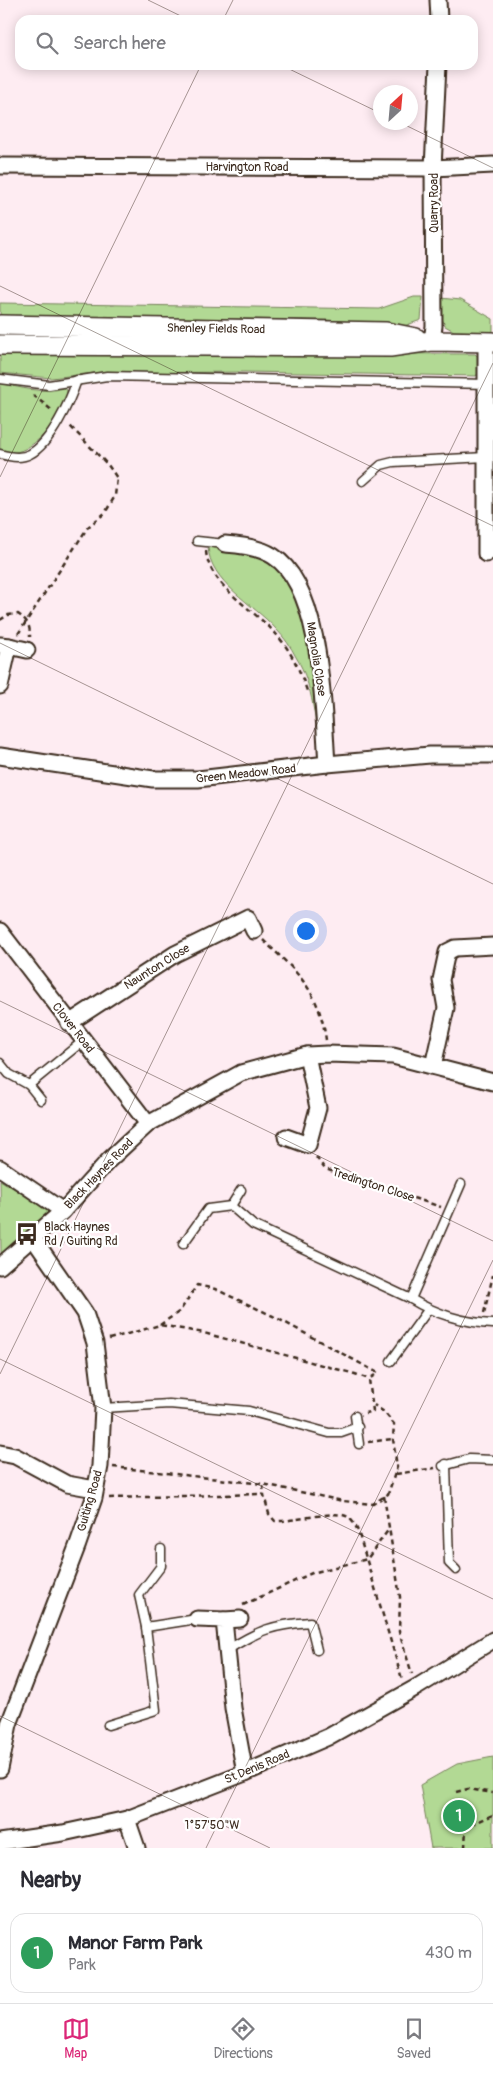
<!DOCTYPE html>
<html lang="en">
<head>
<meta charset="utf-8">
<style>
	body { margin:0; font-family:Pangolin,sans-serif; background:#f7f7f7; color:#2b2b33 }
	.compass { position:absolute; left:373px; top:85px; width:45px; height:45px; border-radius:50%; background:#fff; box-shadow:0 2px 12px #0003; rotate:26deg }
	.you { position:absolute; left:305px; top:930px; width:18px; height:18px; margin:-12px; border:4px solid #fff; border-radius:50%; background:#1a73e8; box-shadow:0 0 0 8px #1a73e833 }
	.badge { display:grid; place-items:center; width:32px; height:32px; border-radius:50%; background:#db2777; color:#fff; font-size:16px; font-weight:700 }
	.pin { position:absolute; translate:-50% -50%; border:2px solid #fff; box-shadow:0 1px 5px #0006 }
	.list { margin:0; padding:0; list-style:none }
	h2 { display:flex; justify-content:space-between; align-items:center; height:65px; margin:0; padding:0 20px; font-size:21px }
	h2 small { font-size:16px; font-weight:400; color:#7c7c81 }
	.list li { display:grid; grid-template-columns:32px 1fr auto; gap:15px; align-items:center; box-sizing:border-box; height:80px; margin:0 10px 10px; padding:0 10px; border:1px solid #e1e1e2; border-radius:15px }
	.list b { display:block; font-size:19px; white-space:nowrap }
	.list p { margin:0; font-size:16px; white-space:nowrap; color:#7c7c81 }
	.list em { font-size:16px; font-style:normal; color:#7c7c81 }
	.icon { flex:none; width:28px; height:28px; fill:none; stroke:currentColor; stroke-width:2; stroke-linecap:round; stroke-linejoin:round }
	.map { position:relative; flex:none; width:493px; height:1848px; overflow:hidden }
	.search { position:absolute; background:#fff; box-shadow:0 2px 12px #0003; left:15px; right:15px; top:15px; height:55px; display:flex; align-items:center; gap:12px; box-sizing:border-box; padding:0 18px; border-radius:15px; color:#7c7c81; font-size:19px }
	.sheet { height:155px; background:#fff }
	nav { display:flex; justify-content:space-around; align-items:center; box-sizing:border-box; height:70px; border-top:1px solid #e1e1e2; background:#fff; font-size:14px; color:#7c7c81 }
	nav a { display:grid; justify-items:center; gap:2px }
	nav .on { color:#db2777 }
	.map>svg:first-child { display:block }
	.green { fill:#b2d994; stroke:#768259 }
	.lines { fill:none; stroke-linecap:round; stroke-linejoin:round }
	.service-casing { stroke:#3b2a1e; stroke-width:11 }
	.minor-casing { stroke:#3b2a1e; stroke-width:19 }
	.tertiary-casing { stroke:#3b2a1e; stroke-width:22 }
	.path { stroke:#3b2a1e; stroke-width:2.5; stroke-dasharray:5 4; stroke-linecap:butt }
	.service { stroke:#fff; stroke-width:8 }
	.minor { stroke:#fff; stroke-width:15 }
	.tertiary { stroke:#fff; stroke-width:19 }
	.ticks { fill:none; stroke:#3b2a1e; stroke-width:1; stroke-opacity:0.45 }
	.labels { text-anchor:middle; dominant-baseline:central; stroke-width:4.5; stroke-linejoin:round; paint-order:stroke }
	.street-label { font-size:12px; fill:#3b2a1e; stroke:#fff }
	.poi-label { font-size:12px; fill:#3b2a1e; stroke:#fff; text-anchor:start }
	.ticks-label { font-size:12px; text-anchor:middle; fill:#3b2a1e; stroke:#fff; stroke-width:4.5; stroke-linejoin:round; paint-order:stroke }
</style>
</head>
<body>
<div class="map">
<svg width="493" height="1848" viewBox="0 0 493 1848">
	<rect width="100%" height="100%" fill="#feecf2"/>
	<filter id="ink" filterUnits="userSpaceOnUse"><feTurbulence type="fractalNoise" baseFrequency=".02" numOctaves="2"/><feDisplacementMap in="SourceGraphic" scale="10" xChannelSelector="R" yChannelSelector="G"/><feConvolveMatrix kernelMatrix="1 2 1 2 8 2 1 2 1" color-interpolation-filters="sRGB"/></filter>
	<g filter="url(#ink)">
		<g class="green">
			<polygon points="414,297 423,297 421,320 404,326 327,320 0,316 0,303 379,309"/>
			<polygon points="440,298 460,300 493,319 493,332 454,331 445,326 440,313"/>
			<polygon points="0,352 475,354 480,358 479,372 476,376 245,372 94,373 51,378 0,373"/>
			<path d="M 0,383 C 21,388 43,394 64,388 L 67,390 C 68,413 25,467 0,449 Z"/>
			<path d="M 208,546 C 222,546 260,552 271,559 C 321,593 319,702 320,756 C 315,723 314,686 296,657 C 291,647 284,637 276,629 C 254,604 209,582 208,546 Z"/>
			<polygon points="0,1180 46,1208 49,1215 1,1256"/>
			<polygon points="493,1757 493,1848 431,1848 420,1785 457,1764"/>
		</g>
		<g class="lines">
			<defs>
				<g id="service">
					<polyline points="0,379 49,385 107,376 489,384"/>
					<path d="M 0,454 C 10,457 21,459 30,454 C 51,443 70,401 77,380"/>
					<polyline points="363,481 381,465 393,462 486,457"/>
					<polyline points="197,541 225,544"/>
					<polyline points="0,1063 9,1074 29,1085 41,1100"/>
					<polyline points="29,1085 83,1041"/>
					<path d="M 241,1190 L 231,1206 L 253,1225 L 411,1299 C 435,1314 465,1323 493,1324"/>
					<polyline points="183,1244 208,1209 231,1206"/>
					<polyline points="411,1299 461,1184"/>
					<polyline points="391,1361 428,1310"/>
					<polyline points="103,1408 169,1404 249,1411 329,1433 341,1433 358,1427"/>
					<polyline points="355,1416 359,1444"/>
					<polyline points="446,1464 449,1563 456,1570"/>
					<polyline points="443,1466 469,1459 493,1460"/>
					<polyline points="146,1627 139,1595 161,1566 161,1549"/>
					<path d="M 227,1650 C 260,1630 271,1625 310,1622 L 317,1650"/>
					<polyline points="108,1725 156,1710 146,1627 197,1619"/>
				</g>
				<g id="minor">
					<polyline points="438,0 439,20"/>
					<polyline points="0,166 433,168 493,165"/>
					<polyline points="432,341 434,326 433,168 438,65"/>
					<path d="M 225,544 C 240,545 259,547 273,556 C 323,587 323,710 327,764"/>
					<polyline points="486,554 486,342"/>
					<polyline points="0,645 9,646 0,686"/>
					<polyline points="9,646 27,650"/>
					<polyline points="0,756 153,779 198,779 327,764 430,755 493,755"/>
					<polyline points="0,931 148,1124"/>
					<polyline points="69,1023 175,954 248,918 254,931"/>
					<polyline points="433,1066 446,1008 441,980 447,952 455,948 493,946"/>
					<polyline points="286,1137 308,1145 318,1108 307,1055"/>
					<polyline points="0,1168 63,1211"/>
					<polyline points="0,1266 63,1211 109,1160 148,1124 241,1073 307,1055 327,1054 393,1056 493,1082"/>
					<polyline points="0,1453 15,1456 67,1484 95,1489"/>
					<polyline points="197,1619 224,1620 233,1708 245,1773"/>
					<polyline points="224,1620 240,1619"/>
					<polyline points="0,1769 9,1724 78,1544 94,1498 100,1466 103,1408 95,1343 85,1313 33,1238"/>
					<polyline points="127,1819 137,1848"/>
					<polyline points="0,1842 63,1833 127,1819 245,1773 328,1737 417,1687 493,1640"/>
				</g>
				<g id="tertiary">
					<polyline points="0,325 386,332 416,338"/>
					<polyline points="0,345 390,347 432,341 493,342"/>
				</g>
			</defs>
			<use href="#service" class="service-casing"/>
			<use href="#minor" class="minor-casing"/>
			<use href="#tertiary" class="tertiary-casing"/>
			<g class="path">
				<polyline points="33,395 54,412"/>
				<path d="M 206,551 C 208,585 255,610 276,634 C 291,651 300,670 307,691"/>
				<path d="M 0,620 L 8,615 L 18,614 C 28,621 30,625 30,637"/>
				<polyline points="18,634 88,527 105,513 115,496 117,478 108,465 69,425"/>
				<path d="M 263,940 C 298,973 319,990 326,1040"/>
				<polyline points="316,1157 325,1169 441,1207"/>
				<polyline points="484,1313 493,1275"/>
				<polyline points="160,1325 180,1311 197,1285 215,1289 273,1316 378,1373 369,1379"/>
				<polyline points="109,1339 160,1325 204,1333 355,1374 369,1379 373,1411 365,1413"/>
				<polyline points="368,1442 393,1439"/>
				<polyline points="113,1467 263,1484 343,1501 373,1504 388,1494 397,1467 393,1439 394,1424 384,1412 374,1405"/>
				<polyline points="396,1474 435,1468"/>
				<polyline points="263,1485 264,1495"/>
				<polyline points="384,1496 400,1597 399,1632 412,1674"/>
				<path d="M 109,1498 L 259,1494 L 264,1495 L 269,1514 L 275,1521 C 293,1522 333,1510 346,1516 C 352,1519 355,1525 358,1531 L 402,1679"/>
				<polyline points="243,1605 312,1573 367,1559 389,1529"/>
				<polyline points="456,1792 468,1789 493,1793"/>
				<polyline points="465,1848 466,1827 493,1815"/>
			</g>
			<use href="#service" class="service"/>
			<use href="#minor" class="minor"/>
			<use href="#tertiary" class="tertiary"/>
		</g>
	</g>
	<path class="ticks" d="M 148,0 L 189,20M 223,20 L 233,0M 281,65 L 380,113M 399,122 L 493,168M 0,286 L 493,526M 0,477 L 201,65M 0,643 L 493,884M 0,1001 L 493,1241M 0,1359 L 493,1599M 0,1374 L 493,363M 0,1716 L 270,1848M 206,1848 L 493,1260"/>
	<defs>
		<symbol id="bus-bare" viewBox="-9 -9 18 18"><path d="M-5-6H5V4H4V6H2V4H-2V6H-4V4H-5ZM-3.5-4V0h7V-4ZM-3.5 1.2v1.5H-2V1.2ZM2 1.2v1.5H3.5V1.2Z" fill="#3b2a1e" stroke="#fff" stroke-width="2.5" paint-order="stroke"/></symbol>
	</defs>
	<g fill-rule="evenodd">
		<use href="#bus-bare" x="11" y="1218" width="32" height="32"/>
	</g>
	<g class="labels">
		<g class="street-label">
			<text x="247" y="167">Harvington Road</text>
			<text transform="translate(434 203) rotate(-90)">Quarry Road</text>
			<text transform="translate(216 329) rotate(1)">Shenley Fields Road</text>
			<text transform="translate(316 659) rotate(81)">Magnolia Close</text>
			<text transform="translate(246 774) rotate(-6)">Green Meadow Road</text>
			<text transform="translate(157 967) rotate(-32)">Naunton Close</text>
			<text transform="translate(73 1028) rotate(52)">Clover Road</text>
			<text transform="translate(99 1174) rotate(-46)">Black Haynes Road</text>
			<text transform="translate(373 1185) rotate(18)">Tredington Close</text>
			<text transform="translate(90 1501) rotate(-74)">Guiting Road</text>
			<text transform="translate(257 1767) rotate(-23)">St Denis Road</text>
		</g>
		<g class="poi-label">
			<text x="44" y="1227">Black Haynes<tspan x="44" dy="14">Rd / Guiting Rd</tspan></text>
		</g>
	</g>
	<g class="ticks-label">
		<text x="212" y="1829">1°57'50"W</text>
	</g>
</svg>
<svg class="compass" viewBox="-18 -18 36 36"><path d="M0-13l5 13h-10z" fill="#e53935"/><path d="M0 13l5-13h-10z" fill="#7c7c81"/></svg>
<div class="you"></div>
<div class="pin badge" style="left:459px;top:1816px;background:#2e9e5b">1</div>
<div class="search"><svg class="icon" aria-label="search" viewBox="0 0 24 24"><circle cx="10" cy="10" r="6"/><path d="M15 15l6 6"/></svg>Search here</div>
</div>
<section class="sheet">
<h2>Nearby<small></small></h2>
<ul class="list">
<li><span class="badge" style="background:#2e9e5b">1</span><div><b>Manor Farm Park</b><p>Park</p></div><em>430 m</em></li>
</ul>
</section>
<nav>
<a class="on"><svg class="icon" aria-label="map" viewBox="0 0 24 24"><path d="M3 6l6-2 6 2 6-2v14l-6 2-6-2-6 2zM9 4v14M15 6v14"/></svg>Map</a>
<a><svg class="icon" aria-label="directions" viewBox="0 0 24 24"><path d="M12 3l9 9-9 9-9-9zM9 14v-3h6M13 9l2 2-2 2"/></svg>Directions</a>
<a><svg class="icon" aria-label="saved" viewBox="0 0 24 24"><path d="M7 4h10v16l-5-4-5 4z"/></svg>Saved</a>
</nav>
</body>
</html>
